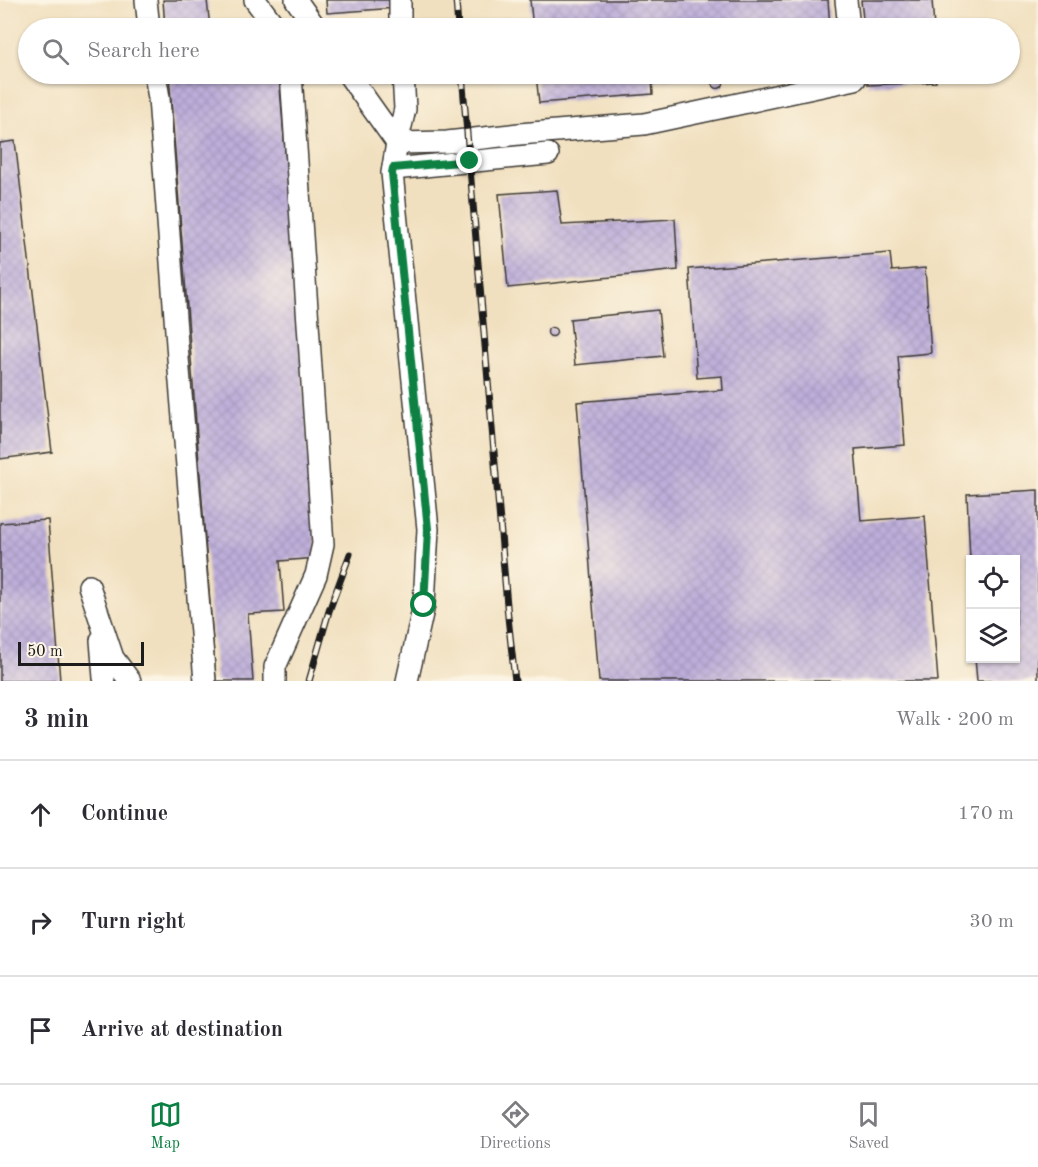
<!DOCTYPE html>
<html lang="en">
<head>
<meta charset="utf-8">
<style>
	body { margin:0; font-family:"Old Standard TT",serif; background:#f7f7f7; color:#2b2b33 }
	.controls { position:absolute; right:18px; bottom:18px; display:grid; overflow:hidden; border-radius:0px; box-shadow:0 2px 4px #0004 }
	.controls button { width:54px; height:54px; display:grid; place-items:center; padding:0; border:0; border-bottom:2px solid #e1e1e2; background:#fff; color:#2b2b33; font:30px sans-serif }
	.scale { position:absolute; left:18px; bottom:15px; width:126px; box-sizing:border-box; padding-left:6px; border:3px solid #1c1c1c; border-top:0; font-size:16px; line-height:21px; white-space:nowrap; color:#1c1c1c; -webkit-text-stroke:4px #fcf5e5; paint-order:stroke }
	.stop { position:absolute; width:18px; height:18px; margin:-14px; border:4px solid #0b8043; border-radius:50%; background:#fff }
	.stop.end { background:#0b8043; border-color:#fff; box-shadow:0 2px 6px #0008 }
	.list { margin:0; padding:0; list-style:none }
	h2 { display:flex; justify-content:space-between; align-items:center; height:78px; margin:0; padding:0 24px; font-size:26px }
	h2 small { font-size:20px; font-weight:400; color:#7c7c81 }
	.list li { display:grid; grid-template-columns:39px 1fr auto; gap:18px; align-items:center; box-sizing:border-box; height:108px; padding:0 24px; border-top:2px solid #e1e1e2 }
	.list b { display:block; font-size:22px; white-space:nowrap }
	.list em { font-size:20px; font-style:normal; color:#7c7c81 }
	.icon { flex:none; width:33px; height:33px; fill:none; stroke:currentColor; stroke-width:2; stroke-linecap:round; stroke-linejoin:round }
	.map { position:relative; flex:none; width:1038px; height:681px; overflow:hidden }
	.search { position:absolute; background:#fff; box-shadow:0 2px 4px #0004; left:18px; right:18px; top:18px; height:66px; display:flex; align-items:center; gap:15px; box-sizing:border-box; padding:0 21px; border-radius:33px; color:#7c7c81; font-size:22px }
	.sheet { height:402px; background:#fff }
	nav { display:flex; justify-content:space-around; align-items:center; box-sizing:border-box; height:84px; border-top:2px solid #e1e1e2; background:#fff; font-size:16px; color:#7c7c81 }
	nav a { display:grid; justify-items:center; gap:3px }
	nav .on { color:#0b8043 }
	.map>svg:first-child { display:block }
	.building { fill:url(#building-cross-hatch) }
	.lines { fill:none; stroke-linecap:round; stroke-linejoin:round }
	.minor-casing { stroke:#3c3934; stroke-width:24 }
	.minor { stroke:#fff; stroke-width:21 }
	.rail-casing { stroke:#1c1c1c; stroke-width:7 }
	.rail { stroke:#fcf5e5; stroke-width:4.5; stroke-dasharray:14; stroke-linecap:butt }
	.route { stroke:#0b8043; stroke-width:8 }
</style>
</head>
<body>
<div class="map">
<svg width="1038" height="681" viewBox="0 0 1038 681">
	<defs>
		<pattern id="building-cross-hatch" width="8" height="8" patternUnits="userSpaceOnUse" patternTransform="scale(1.5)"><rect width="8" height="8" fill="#bdaeda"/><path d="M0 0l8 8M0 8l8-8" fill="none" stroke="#a295ba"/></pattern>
	</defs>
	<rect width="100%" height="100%" fill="#fcf5e5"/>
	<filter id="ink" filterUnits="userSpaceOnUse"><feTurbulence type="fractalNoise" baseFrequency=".0167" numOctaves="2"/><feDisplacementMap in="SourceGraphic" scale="12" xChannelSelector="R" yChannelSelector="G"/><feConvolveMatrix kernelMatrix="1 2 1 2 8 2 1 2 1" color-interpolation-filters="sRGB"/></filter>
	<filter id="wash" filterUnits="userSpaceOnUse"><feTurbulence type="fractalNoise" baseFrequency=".008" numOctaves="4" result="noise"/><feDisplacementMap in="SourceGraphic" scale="24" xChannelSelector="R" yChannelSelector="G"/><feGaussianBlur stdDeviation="1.35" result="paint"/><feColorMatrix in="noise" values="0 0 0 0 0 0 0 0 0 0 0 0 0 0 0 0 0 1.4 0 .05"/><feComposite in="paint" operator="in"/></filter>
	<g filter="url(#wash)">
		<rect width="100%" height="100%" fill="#f1e0bf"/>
		<g id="blocks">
			<g class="building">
				<polygon points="163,0 207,0 210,28 165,28"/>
				<polygon points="326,0 395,0 396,8 327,13"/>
				<polygon points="530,0 828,0 830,28 533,28"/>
				<polygon points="861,0 932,0 934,28 864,28"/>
				<polygon points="169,74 279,74 317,558 280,561 284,612 248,614 253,681 216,681"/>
				<polygon points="536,74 711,74 711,75 652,80 653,94 539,103"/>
				<polygon points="867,74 935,74 936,82 868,85"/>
				<circle cx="718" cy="83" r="5.5"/>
				<polygon points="15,141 52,452 0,459 0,143"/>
				<polygon points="557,190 562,225 675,219 678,270 508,288 499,194"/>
				<polygon points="890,253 892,271 925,268 931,353 898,356 905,445 855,449 861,521 925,516 938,681 599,681 577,402 723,390 722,376 697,378 689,269"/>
				<polygon points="658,310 663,356 575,365 570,319"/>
				<circle cx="552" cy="332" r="4.5"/>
				<polygon points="1038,490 1038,681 977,681 975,658 1016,658 1016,560 970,560 967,494"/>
				<polygon points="48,520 60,681 0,681 0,523"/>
			</g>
		</g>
	</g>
	<g filter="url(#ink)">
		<use href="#blocks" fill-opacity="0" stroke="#3c3934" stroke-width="1.5"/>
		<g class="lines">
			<defs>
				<g id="minor">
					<polyline points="146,0 149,28"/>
					<polyline points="255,0 276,28"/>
					<polyline points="296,0 316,28"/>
					<polyline points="400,0 400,28"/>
					<polyline points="846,0 849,28"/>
					<polyline points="155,74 159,98 178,358 205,681"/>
					<polyline points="348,74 397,143 447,142 519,134 644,124 855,79 854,74"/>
					<polyline points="403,74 405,109 397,143 392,173 428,529 424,605 407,681"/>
					<polyline points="393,169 548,154"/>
					<polyline points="89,586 113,658 130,681"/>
					<polyline points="101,640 104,678"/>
					<polyline points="275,681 275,667 316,575 323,544 291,74"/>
				</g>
			</defs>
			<use href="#minor" class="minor-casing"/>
			<use href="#minor" class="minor"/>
			<defs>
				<g id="rail">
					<polyline points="456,0 458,28"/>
					<polyline points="462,74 508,617 515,681"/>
					<polyline points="309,681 329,611 350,554"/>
				</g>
			</defs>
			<use href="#rail" class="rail-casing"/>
			<use href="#rail" class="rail"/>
		</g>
	</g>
	<g class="lines" filter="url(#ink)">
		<polyline class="route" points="424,605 428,529 392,173 393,168 470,161"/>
	</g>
</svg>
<div class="controls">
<button><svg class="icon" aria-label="locate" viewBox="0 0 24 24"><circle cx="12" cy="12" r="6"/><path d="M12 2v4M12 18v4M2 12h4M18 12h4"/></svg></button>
<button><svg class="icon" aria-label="layers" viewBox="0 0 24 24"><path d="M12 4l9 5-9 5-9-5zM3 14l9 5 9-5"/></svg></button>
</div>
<div class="scale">50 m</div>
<div class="stop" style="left:424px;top:605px"></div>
<div class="stop end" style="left:470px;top:161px"></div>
<div class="search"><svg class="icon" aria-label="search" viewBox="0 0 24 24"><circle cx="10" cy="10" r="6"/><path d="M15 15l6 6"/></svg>Search here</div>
</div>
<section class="sheet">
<h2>3 min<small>Walk · 200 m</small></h2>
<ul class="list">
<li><svg class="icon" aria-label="ahead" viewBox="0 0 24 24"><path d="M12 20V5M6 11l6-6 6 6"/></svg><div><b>Continue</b></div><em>170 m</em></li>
<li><svg class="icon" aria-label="right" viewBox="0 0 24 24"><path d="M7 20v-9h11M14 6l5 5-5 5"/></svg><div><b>Turn right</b></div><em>30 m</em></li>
<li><svg class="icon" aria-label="arrive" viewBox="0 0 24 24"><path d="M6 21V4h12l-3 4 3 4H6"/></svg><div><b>Arrive at destination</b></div></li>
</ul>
</section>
<nav>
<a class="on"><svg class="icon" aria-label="map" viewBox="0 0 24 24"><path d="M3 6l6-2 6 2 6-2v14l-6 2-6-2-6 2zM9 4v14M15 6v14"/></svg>Map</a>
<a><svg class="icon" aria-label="directions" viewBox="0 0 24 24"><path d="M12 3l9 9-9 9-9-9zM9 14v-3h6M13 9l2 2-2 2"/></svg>Directions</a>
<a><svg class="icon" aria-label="saved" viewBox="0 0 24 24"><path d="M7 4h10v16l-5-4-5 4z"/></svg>Saved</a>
</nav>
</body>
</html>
